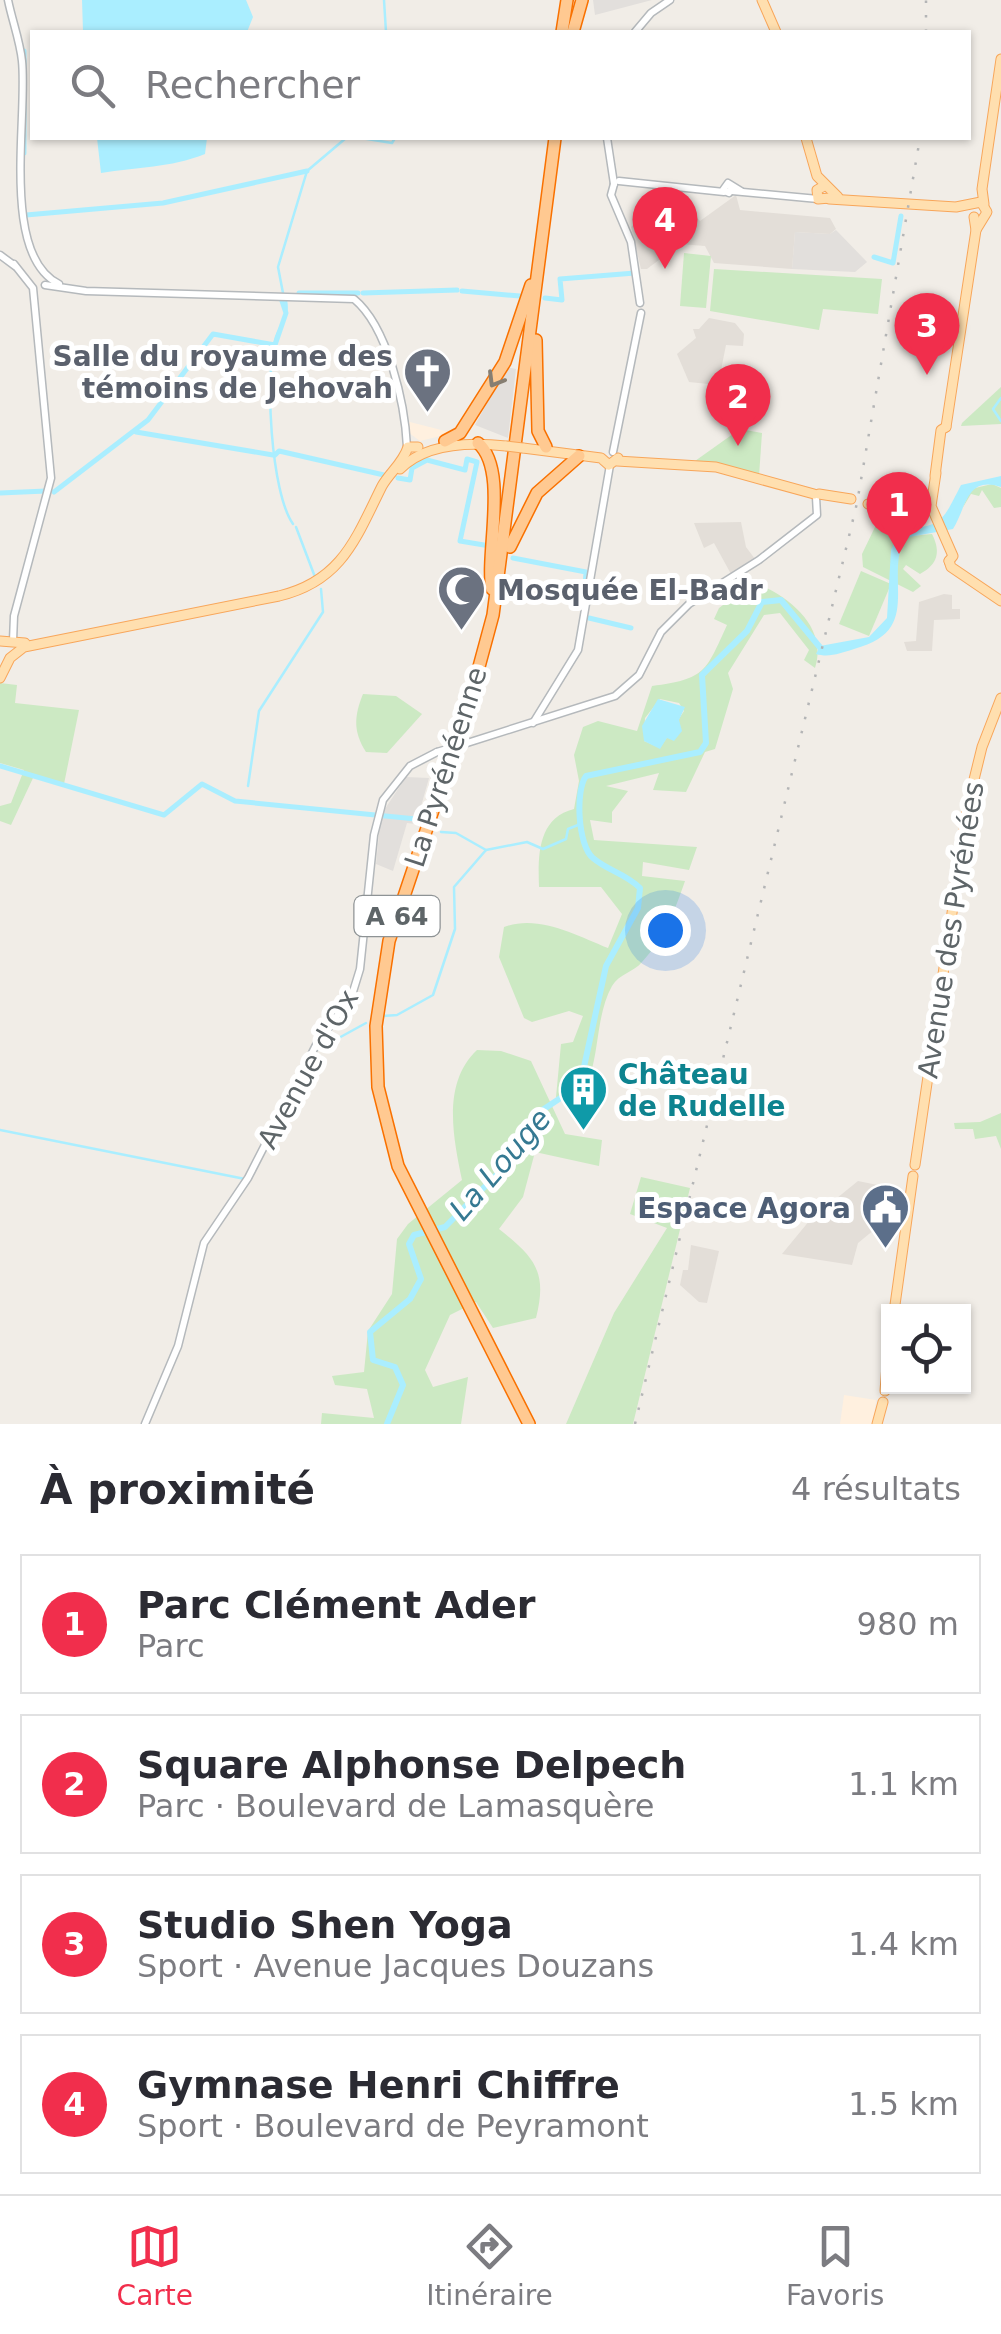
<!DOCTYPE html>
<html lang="fr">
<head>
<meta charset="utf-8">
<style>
	body { margin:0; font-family:"DejaVu Sans",sans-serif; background:#f7f7f7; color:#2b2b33 }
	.controls { position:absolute; right:30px; bottom:30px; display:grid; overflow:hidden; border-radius:0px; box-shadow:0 2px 8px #0004 }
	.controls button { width:90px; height:90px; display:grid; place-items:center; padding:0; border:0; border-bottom:2px solid #e1e1e2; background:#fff; color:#2b2b33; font:50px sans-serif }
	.you { position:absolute; left:665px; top:930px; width:35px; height:35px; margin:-25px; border:8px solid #fff; border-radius:50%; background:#1a73e8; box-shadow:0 0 0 15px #1a73e833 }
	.badge { display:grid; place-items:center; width:65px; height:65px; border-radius:50%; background:#f12e4c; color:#fff; font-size:32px; font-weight:700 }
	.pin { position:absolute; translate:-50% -82px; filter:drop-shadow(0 2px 5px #0008) }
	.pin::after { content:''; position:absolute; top:52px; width:35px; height:30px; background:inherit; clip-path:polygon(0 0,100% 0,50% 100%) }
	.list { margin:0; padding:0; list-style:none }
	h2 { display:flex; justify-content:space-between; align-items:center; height:130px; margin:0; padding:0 40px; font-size:42px }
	h2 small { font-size:32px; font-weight:400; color:#7c7c81 }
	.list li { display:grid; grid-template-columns:65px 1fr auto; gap:30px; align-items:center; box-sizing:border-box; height:140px; margin:0 20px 20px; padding:0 20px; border:2px solid #e1e1e2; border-radius:0px }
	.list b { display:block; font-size:38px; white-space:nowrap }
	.list p { margin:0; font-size:32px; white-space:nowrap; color:#7c7c81 }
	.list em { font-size:32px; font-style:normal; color:#7c7c81 }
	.icon { flex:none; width:55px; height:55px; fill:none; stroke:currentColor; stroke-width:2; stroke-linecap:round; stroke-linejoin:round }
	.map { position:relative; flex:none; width:1001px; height:1424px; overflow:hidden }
	.search { position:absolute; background:#fff; box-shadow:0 2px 8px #0004; left:30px; right:30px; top:30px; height:110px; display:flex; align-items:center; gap:25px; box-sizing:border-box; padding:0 35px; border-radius:0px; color:#7c7c81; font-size:38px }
	.sheet { height:770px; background:#fff }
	nav { display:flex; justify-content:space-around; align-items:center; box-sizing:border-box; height:140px; border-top:2px solid #e1e1e2; background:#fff; font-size:28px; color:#7c7c81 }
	nav a { display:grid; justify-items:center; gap:5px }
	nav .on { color:#f12e4c }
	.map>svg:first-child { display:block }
	.commercial { fill:#fff0df }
	.industrial { fill:#e2dfdc }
	.education { fill:#e3ded8 }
	.green { fill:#cce9c3; fill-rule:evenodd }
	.water { fill:#aef }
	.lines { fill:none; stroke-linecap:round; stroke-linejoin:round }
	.stream { stroke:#aef; stroke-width:2.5 }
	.canal { stroke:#aef; stroke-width:5 }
	.river { stroke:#aef; stroke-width:6 }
	.minor-casing { stroke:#b5b9bc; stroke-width:9 }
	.major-casing { stroke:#f8a65a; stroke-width:11 }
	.highway-casing { stroke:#f97100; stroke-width:14 }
	.minor { stroke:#fff; stroke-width:6 }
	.major { stroke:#ffdfaf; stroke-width:9 }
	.highway { stroke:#ffc991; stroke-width:11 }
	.rail { stroke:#b4b5b6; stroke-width:2.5; stroke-dasharray:2.5 12; stroke-linecap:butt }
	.minor-bridge-casing { stroke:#b5b9bc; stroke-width:9; stroke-linecap:butt }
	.major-bridge-casing { stroke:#f8a65a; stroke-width:11; stroke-linecap:butt }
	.minor-bridge { stroke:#fff; stroke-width:6 }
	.major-bridge { stroke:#ffdfaf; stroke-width:9 }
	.oneway { stroke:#867e72 }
	.labels { text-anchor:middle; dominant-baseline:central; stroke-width:10; stroke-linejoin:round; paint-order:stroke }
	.shield { fill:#fff; stroke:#8e9395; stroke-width:2.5 }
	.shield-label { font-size:25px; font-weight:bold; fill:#5e6568 }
	.worship-label { font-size:28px; font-weight:bold; fill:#5b616d; stroke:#fff; text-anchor:end }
	.street-label { font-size:28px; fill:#5e6568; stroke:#fff }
	.culture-label { font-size:28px; font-weight:bold; fill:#0d838f; stroke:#fff; text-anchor:start }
	.service-label { font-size:28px; font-weight:bold; fill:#4e5e75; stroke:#fff; text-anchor:end }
	.water-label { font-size:30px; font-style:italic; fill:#357992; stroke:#fff }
</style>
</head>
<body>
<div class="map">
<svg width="1001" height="1424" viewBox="0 0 1001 1424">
	<rect width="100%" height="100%" fill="#f1ede7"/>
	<g class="commercial">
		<polygon points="406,421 453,433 420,441 409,433"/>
		<polygon points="844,1395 876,1400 873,1424 840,1424"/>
	</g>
	<g class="industrial">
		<polygon points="593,0 652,0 595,15"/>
		<polygon points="836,230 867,262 855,272 792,269 795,232 830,234"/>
		<polygon points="507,367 516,369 508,438 475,425"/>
		<polygon points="406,777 429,778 416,824 407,823 393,871 376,864 381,815"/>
	</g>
	<g class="education">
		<polygon points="736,195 740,210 830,218 836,229 830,234 795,232 792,269 714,263 705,246 680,244 647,269 641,269 631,227 658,203 685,204 700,221"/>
		<polygon points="709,318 735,323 744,334 743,346 726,345 718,385 689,382 677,354 696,338 693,329 699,329"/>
		<polygon points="741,522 746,547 755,559 731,574 714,543 704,548 694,523"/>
		<polygon points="944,594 952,595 952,609 960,609 960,619 934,620 932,651 907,651 904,642 916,641 919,602"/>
		<polygon points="858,1181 887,1187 880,1225 858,1243 852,1265 782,1254 810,1220"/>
		<polygon points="691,1245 719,1251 707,1303 699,1302 680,1285 683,1270 688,1270"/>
	</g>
	<g class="green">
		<polygon points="684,253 711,256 706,308 680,306"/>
		<polygon points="714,269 882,279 878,314 823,309 819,330 710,311"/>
		<polygon points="1001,387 1001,424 961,426 962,423"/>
		<polygon points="740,429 762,433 759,476 695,461"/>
		<polygon points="992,484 1001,488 1001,507 994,508 982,490 979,496 971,494 962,509 971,489"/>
		<path d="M 876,525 L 910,536 L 932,534 C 941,552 938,564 920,574 L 906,565 L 903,569 L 921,586 L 913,592 L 863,567 L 862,554 Z"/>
		<polygon points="861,571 891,584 869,636 839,624"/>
		<path d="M 754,582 C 790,597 828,627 815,668 L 804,660 L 809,650 L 780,613 L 764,615 L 728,673 L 733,689 L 715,749 L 705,752 L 686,792 L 653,790 L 659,773 L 606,786 L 628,791 L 612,812 L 612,823 L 590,820 L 594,840 L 697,847 L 689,870 L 643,862 L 642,876 L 685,881 C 675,910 664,939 642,962 C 634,972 619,974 612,986 C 591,1024 604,1076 571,1108 L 556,1097 L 561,1044 L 573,1042 L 583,1016 L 569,1011 L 532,1022 L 524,1018 L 499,957 L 504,927 C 538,914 576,935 608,948 L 622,914 L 601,887 L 539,887 C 538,857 537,818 574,809 L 579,781 L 574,755 L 583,727 L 598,721 L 637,731 L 652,686 C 706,679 706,671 727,625 L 714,619 L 719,608 ZM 660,699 L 679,703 L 684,711 L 660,748 L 644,741 L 645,718 Z"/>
		<polygon points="0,683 17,685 15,703 79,710 64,784 33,778 11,825 0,821 0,806 11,803 24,770 0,763"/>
		<path d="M 363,694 L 396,696 L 422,714 L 387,753 L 366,752 C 353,732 354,716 363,694 Z"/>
		<path d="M 477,1050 L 501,1051 L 531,1061 L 565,1134 L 602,1140 L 599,1166 L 535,1152 L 523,1197 L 499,1229 C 534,1257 548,1271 536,1318 L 493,1328 L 476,1302 L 450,1315 L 425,1370 L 433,1387 L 468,1377 L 461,1424 L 321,1424 L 322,1413 L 374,1418 L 367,1389 L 335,1385 L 332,1376 L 364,1372 L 368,1331 L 392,1294 L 397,1239 L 408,1224 L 462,1180 C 453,1137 442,1083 477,1050 Z"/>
		<polygon points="1001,1113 1001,1149 996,1136 975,1139 973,1129 955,1129 954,1123 980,1122"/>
		<polygon points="641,1177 690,1188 633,1424 566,1424 614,1313 667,1228 630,1214"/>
	</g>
	<g class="water">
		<polygon points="82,0 246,0 253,17 247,32 83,32"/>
		<path d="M 97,138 L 207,138 L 205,154 C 170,168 137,167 101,173 Z"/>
		<path d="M 1001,476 L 1001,487 C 966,475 966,509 953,529 L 904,538 C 885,583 923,631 854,649 C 841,653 829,658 816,654 L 820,646 L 869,637 L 887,618 L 891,550 L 900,530 C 943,526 942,522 961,485 Z"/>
		<polygon points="658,699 685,707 679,720 682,731 674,741 667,738 660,749 644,741 642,726"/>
	</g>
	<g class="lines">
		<g class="stream">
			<polyline points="384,0 386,32"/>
			<polyline points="361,138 392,143 395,138"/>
			<polyline points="283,293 278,267 307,171 346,138"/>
			<path d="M 286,301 C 289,317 281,323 276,337 C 264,374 271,493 293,524"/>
			<polyline points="1001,398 993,409 1001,421"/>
			<polyline points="296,527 315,577"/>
			<polyline points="248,786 259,711 323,612 321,589"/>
			<polyline points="441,832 456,833 486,850 527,842 543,849 566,839 568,829 578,825 581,817"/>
			<polyline points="383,1016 397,1015 433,995 455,929 454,887 486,850"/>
			<polyline points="315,1051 366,1023"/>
			<polyline points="0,1130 245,1179"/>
			<polyline points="268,1131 283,1103"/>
		</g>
		<g class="canal">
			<polyline points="24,51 24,153"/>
			<polyline points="26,215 163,203 307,171"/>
			<polyline points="874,257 893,263 901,216"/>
			<polyline points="462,291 520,296"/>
			<polyline points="299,293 358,293"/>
			<polyline points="363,293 457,290"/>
			<polyline points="545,298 562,300 560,279 635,273"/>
			<polyline points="136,432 273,455"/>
			<polyline points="275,455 279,451 384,475"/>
			<polyline points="398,478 410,480 412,468 427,460 465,470 467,459 477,462 460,541 490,546"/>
			<polyline points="54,492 148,420 213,334 275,345 286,313 281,298"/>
			<polyline points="0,493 46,491"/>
			<polyline points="513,558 586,572 584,600"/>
			<polyline points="589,618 631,628"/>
			<polyline points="0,766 164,815 202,784 235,801 416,819"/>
		</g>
		<path class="river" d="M 387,1424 L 403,1385 L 395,1367 L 373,1360 L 370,1332 L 410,1299 L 421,1279 L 409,1244 L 414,1235 L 445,1227 L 511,1160 L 541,1111 L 580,1085 L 606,966 L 638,908 L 640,888 C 625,873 608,871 593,858 C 578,846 575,791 586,776 L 700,752 L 706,743 L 702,675 L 747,631 L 762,602 L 781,600 L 823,651"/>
		<defs>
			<g id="minor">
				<path d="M 8,0 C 12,20 20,41 22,61 C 28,117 0,255 59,284"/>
				<polyline points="635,32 651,13 670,0"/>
				<polyline points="607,138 614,184"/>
				<polyline points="619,181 724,192"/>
				<polyline points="614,184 611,195 631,242 640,303"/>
				<polyline points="732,187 729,193 723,190 728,183 741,191"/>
				<polyline points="732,191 818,199"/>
				<polyline points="0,255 15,266"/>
				<path d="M 45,285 L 86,291 L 354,299 C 388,327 405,404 407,447"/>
				<polyline points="613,452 641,313"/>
				<polyline points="13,641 14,616 51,478 33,288 14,264"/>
				<polyline points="533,723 578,650 610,465"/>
				<polyline points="464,744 615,696 639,675 661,632 689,604 759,560 817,515 816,497"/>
				<polyline points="145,1424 178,1346 204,1243 248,1178 316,1045 352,995 360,969 374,835 383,800 410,766 437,752"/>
			</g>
			<g id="major">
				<polyline points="762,0 776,32"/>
				<polyline points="806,138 817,176 838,197"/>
				<polyline points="824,186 817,190 818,199 830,198"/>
				<polyline points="829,199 956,207 981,202 987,212 976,230"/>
				<polyline points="984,204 982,189 1001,59"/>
				<polyline points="946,427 976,230 974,217"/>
				<polyline points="523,448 601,458 609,465 618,458"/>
				<polyline points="617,461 716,467 814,494"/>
				<path d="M 400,469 C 427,442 471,442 506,446"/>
				<polyline points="936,473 931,506 953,556 949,561"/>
				<polyline points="935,476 941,430 946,427"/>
				<polyline points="819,494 851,499"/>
				<polyline points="868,504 895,509 925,506"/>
				<polyline points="949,561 951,567 1001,601"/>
				<polyline points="0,641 25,643"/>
				<path d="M 0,678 L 10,658 L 24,647 L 279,596 C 342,581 356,538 382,486 C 390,472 403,463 408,447 L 418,447"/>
				<polyline points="915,1165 968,804 982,747 1001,698"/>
				<polyline points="894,1312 913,1176"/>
				<polyline points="885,1391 888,1352"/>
				<polyline points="877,1424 883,1402"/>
			</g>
			<g id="highway">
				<polyline points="562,32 567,0"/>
				<polyline points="573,32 582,0"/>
				<polyline points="536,340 538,431 546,447"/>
				<polyline points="445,441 460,433 505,362 531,285"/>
				<path d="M 478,443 C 509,470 485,554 492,589"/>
				<polyline points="510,547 537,493 579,456"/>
				<polyline points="529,1424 398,1166 378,1087 376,1026 389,941 470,700 493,615 555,138"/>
			</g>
		</defs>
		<use href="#minor" class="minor-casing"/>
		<use href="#major" class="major-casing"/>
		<use href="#highway" class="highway-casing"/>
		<use href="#minor" class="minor"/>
		<use href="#major" class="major"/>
		<use href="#highway" class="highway"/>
		<g class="rail">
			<polyline points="926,32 926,0"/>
			<polyline points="635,1424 857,503 920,138"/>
		</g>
		<defs>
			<polyline id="minor-bridge" points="437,752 464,744"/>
			<polyline id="major-bridge" points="506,446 523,448"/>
		</defs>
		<use href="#minor-bridge" class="minor-bridge-casing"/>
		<use href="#major-bridge" class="major-bridge-casing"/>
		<use href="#minor-bridge" class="minor-bridge"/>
		<use href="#major-bridge" class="major-bridge"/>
	</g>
	<defs><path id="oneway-chevron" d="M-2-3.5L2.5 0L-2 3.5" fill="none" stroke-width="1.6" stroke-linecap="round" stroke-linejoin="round" transform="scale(2.5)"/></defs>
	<use class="oneway" href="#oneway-chevron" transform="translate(495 380) rotate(121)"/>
	<defs>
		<symbol id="church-pin" viewBox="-11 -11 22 30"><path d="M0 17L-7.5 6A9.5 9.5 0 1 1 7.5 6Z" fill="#6b7280" stroke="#fff"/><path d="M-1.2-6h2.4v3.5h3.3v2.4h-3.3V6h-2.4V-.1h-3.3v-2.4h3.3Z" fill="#fff"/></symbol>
		<symbol id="mosque-pin" viewBox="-11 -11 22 30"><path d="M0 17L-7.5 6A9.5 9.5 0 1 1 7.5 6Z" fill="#6b7280" stroke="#fff"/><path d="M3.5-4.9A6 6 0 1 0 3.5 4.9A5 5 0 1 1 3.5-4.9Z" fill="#fff"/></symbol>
		<symbol id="building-pin" viewBox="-11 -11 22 30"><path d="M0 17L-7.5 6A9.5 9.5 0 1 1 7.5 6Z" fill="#0f9aa8" stroke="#fff"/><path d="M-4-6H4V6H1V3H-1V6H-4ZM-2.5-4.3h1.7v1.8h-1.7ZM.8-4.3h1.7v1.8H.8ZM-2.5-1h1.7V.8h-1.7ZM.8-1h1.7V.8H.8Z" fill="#fff"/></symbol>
		<symbol id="civic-pin" viewBox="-11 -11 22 30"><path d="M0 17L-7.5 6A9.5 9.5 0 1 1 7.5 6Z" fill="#5c6f8a" stroke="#fff"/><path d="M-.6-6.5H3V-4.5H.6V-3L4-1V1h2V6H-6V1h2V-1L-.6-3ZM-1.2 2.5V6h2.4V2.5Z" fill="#fff"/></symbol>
	</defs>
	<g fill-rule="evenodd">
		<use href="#church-pin" x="400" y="344" width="55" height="75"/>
		<use href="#mosque-pin" x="434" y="562" width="55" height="75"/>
		<use href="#building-pin" x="556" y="1062" width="55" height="75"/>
		<use href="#civic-pin" x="858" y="1180" width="55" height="75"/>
	</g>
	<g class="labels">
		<rect class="shield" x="354.5" y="896" width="85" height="40" rx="8"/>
		<g class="shield-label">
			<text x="397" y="916">A 64</text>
		</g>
		<g class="worship-label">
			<text x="393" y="356">Salle du royaume des<tspan x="393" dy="32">témoins de Jehovah</tspan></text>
			<text x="497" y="590" text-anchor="start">Mosquée El-Badr</text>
		</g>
		<g class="street-label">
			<text transform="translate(446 767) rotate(-72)">La Pyrénéenne</text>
			<text transform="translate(951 930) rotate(-81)">Avenue des Pyrénées</text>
			<text transform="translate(308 1069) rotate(-61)">Avenue d'Ox</text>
		</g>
		<g class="culture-label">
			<text x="618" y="1074">Château<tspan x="618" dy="32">de Rudelle</tspan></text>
		</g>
		<g class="service-label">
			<text x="851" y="1208">Espace Agora</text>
		</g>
		<g class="water-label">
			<text transform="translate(500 1164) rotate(-49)">La Louge</text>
		</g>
	</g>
</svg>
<div class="controls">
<button><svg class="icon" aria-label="locate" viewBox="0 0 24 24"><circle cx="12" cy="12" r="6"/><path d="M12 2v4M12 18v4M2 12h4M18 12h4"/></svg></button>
</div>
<div class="you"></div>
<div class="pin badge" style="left:899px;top:554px">1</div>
<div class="pin badge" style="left:738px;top:446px">2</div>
<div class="pin badge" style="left:927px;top:375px">3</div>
<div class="pin badge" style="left:665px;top:269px">4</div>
<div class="search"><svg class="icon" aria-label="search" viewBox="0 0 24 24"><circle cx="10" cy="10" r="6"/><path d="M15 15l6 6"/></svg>Rechercher</div>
</div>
<section class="sheet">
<h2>À proximité<small>4 résultats</small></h2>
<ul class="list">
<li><span class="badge">1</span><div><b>Parc Clément Ader</b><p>Parc</p></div><em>980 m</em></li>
<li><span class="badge">2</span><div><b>Square Alphonse Delpech</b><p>Parc · Boulevard de Lamasquère</p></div><em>1.1 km</em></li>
<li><span class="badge">3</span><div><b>Studio Shen Yoga</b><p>Sport · Avenue Jacques Douzans</p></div><em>1.4 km</em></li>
<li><span class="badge">4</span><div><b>Gymnase Henri Chiffre</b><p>Sport · Boulevard de Peyramont</p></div><em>1.5 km</em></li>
</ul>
</section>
<nav>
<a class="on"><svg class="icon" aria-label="map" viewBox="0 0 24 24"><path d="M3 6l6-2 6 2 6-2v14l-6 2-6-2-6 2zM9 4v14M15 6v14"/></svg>Carte</a>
<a><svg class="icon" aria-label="directions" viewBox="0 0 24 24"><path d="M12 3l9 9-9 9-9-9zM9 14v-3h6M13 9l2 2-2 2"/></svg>Itinéraire</a>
<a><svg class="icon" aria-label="saved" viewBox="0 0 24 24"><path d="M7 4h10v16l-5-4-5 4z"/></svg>Favoris</a>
</nav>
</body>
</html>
